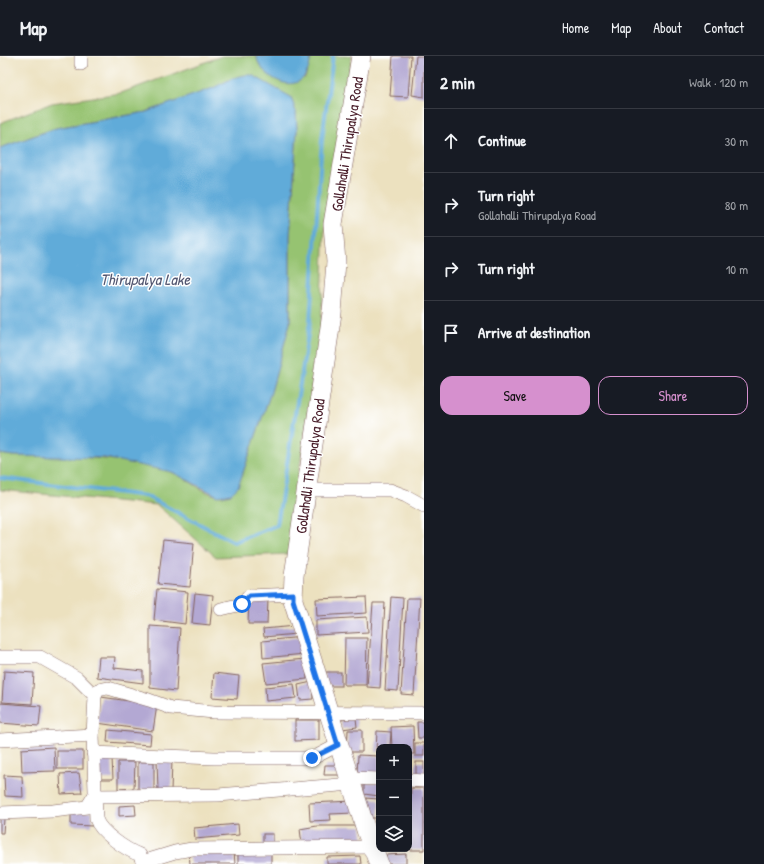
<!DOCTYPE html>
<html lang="en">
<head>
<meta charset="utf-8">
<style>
	body { margin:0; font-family:"Patrick Hand",sans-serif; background:#242831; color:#f1f3f6 }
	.controls { position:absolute; right:12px; bottom:12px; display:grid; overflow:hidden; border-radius:8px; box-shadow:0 4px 16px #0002 }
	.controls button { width:36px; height:36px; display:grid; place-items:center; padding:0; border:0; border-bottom:1px solid #363941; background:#171b24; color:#f1f3f6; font:20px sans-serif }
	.stop { position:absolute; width:12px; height:12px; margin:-9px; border:3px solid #1a73e8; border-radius:50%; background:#fff }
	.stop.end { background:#1a73e8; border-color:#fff; box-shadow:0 1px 4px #0008 }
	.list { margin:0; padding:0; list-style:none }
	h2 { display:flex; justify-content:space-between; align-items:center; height:52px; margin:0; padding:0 16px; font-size:17px }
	h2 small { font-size:13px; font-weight:400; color:#9ea1a6 }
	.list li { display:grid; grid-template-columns:26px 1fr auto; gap:12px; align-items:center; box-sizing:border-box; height:64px; padding:0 16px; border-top:1px solid #363941 }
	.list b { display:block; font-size:15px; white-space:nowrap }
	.list p { margin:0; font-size:13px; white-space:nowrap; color:#9ea1a6 }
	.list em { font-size:13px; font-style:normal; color:#9ea1a6 }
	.actions { display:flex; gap:8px; padding:12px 16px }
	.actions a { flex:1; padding:9px 0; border:1px solid #d690ce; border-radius:12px; text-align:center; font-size:14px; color:#d690ce }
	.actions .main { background:#d690ce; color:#111 }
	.icon { flex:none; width:22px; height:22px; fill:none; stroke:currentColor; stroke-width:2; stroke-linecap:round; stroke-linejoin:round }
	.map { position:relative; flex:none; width:424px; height:808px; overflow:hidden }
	header { display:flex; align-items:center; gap:24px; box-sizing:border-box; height:56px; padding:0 20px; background:#171b24; border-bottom:1px solid #363941 }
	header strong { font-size:19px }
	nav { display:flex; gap:22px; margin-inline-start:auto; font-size:14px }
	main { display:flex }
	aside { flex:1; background:#171b24 }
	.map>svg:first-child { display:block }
	.green { fill:#96c371; stroke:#70714e }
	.water { fill:#61abd9; stroke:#566582 }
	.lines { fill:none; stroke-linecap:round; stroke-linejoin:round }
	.stream { stroke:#61abd9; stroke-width:4 }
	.building { fill:#b3a8d3 }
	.street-casing { stroke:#83635f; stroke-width:14 }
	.secondary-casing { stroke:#83635f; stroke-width:20 }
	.street { stroke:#fff; stroke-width:13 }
	.secondary { stroke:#fff; stroke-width:19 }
	.route { stroke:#1a73e8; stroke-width:5 }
	.labels { text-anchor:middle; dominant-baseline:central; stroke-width:3; stroke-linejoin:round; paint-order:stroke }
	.street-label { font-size:15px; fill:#4a1f2b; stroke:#fff }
	.water-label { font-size:16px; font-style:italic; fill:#535771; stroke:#fff }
</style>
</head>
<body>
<header>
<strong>Map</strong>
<nav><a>Home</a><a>Map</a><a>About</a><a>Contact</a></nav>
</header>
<main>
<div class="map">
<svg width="424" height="808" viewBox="0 0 424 808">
	<rect width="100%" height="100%" fill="#fff"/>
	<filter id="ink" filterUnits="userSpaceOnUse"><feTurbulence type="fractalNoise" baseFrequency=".025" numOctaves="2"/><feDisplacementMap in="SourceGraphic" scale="8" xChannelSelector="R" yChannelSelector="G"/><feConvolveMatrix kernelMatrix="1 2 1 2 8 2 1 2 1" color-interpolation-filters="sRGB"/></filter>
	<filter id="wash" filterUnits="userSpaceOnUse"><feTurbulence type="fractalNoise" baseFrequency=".012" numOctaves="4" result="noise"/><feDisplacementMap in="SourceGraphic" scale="16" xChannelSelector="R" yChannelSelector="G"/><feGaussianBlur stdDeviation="0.9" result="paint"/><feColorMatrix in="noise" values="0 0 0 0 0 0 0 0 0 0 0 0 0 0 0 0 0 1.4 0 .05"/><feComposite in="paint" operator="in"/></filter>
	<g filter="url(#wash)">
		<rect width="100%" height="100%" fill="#ece1bf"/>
		<path class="green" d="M 222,0 L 257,0 C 258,22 288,20 305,22 L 311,0 L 352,0 L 325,165 L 321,272 L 300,409 L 289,498 L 216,501 L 157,449 L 0,434 L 0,398 L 13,400 C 66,401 120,399 171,416 C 193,423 218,455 238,431 L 271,336 L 290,267 L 290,180 L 297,74 L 296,56 L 291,41 L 233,22 L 214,32 L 146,56 L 56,72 L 0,92 L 0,67 L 52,47 L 121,37 Z"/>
		<g class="water">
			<path d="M 311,0 C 306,52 256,18 257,0 Z"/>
			<polygon points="245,19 252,19 291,41 296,56 297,74 290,180 290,267 271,336 238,431 231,438 218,440 172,416 105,402 13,400 0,398 0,92 56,72 146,56 213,32 233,22"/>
		</g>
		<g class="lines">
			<polyline class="stream" points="0,422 146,440 234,486 277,469 310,266 322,83 333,0"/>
		</g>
		<g id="blocks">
			<g class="building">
				<polygon points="393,0 411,0 408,41 390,40"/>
				<polygon points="416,0 424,0 424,41 412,39"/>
				<polygon points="163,484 194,487 190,531 158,528"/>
				<polygon points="157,533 188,536 185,568 154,564"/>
				<polygon points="195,537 213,539 210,569 192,567"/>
				<polygon points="366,541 367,557 317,560 316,543"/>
				<polygon points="391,541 403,542 398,635 385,634"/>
				<polygon points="407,542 420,542 414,639 401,638"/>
				<polygon points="249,543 268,543 267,568 248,568"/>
				<polygon points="373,547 385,547 380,632 367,631"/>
				<polygon points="367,561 368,576 316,579 316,564"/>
				<polygon points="150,570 180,572 176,635 150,632"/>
				<polygon points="295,570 296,578 264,581 263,573"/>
				<polygon points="303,581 305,598 263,602 262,585"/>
				<polygon points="345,582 367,582 366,629 344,629"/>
				<polygon points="99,601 115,601 114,612 143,615 143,627 97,621"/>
				<polygon points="305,603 307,623 266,627 263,607"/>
				<polygon points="4,615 34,617 32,648 2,646"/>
				<rect x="325" y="616" width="16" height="14"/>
				<polygon points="214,617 239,620 237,643 212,641"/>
				<polygon points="312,626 313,643 300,644 298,629"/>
				<polygon points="294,628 296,642 266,645 265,631"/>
				<polygon points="101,641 157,649 153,675 97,667"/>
				<polygon points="0,647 41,650 39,670 0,667"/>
				<polygon points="356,662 357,671 342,673 341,664"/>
				<polygon points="295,664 319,664 319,684 295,685"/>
				<polygon points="417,666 424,666 424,682 418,682"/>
				<polygon points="413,670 414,698 409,698 409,691 392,691 391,671"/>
				<polygon points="108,674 151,678 150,689 107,686"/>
				<polygon points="348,674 362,674 362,696 347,696"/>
				<polygon points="377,675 391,676 390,691 379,691 379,696 376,696"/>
				<rect x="415" y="687" width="9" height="13"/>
				<polygon points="54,691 55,715 22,716 21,693"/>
				<rect x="57" y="695" width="26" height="18"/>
				<polygon points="358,699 379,700 379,719 357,718"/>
				<polygon points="96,702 112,702 113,723 98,723"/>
				<polygon points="157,704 172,704 171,735 158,735"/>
				<polygon points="118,706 135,706 134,732 118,733"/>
				<rect x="138" y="706" width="16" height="28"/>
				<rect x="416" y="706" width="8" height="14"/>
				<polygon points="325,709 340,709 340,719 324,719"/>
				<polygon points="79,717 82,737 61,738 60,718"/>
				<polygon points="4,719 22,720 23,741 5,740"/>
				<polygon points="364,726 379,727 379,740 364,738"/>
				<polygon points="411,732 424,732 424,794 409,794"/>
				<polygon points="364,742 379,743 379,762 365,762"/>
				<polygon points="354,745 354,757 330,758 331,764 310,765 309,747"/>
				<polygon points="135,749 136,759 119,760 119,750"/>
				<polygon points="71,756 92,756 92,770 71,769"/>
				<polygon points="0,762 4,763 3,777 0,777"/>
				<polygon points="238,768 239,779 195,783 194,772"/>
				<polygon points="317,770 362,770 364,785 302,789 300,773"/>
				<rect x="263" y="778" width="10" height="12"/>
				<polygon points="234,795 235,808 190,808 189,796"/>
				<rect x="238" y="797" width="33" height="11"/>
				<polygon points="406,798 406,808 386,808 386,799"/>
				<polygon points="360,800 361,808 327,808 327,801"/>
			</g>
		</g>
	</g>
	<g filter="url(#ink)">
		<use href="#blocks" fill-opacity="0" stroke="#83635f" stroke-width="1"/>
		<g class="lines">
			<defs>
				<g id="street">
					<polyline points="81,0 81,8"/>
					<polyline points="306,434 390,434 406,440 424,450"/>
					<polyline points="221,553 242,548 249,540 293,538"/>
					<polyline points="0,601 40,601 77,622 95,640"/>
					<polyline points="0,684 93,679"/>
					<polyline points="93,697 214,702 313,702 338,689"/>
					<polyline points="350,722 379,723"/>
					<polyline points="409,724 424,725"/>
					<polyline points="94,740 218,739 352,728"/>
					<polyline points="0,757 53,755 87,751 94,740"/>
					<polyline points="142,806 175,796 192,793 372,791"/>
					<path d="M 143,808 L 140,799 C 126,794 100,776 96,763 L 93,679 L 95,640 L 98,634 L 108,632 L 149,644 L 171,652 L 214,656 L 424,657"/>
				</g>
				<polyline id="secondary" points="361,0 333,168 336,206 332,257 294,520 293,544 366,774 379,808"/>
			</defs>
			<use href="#street" class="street-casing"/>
			<use href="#secondary" class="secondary-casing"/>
			<use href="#street" class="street"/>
			<use href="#secondary" class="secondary"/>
		</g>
	</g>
	<g class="lines" filter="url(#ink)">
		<polyline class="route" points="242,548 249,540 293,538 293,544 338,689 312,702"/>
	</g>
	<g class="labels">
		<g class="street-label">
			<text transform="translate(347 88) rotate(-81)">Gollahalli Thirupalya Road</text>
			<text transform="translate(310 410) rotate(-82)">Gollahalli Thirupalya Road</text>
		</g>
		<g class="water-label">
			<text x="145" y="223">Thirupalya Lake</text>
		</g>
	</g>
</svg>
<div class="controls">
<button>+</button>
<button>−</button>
<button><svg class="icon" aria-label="layers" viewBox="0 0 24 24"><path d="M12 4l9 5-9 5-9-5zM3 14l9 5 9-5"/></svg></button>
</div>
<div class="stop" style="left:242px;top:548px"></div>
<div class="stop end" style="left:312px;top:702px"></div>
</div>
<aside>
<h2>2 min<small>Walk · 120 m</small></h2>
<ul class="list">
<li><svg class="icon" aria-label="ahead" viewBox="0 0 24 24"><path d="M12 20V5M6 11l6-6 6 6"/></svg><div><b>Continue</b></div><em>30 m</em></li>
<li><svg class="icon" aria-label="right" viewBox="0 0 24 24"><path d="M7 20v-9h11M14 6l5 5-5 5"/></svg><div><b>Turn right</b><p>Gollahalli Thirupalya Road</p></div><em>80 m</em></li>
<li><svg class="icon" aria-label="right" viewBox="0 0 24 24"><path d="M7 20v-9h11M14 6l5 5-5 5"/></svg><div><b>Turn right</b></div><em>10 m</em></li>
<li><svg class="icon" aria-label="arrive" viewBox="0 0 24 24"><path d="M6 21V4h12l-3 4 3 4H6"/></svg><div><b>Arrive at destination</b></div></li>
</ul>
<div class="actions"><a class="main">Save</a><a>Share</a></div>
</aside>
</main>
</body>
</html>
